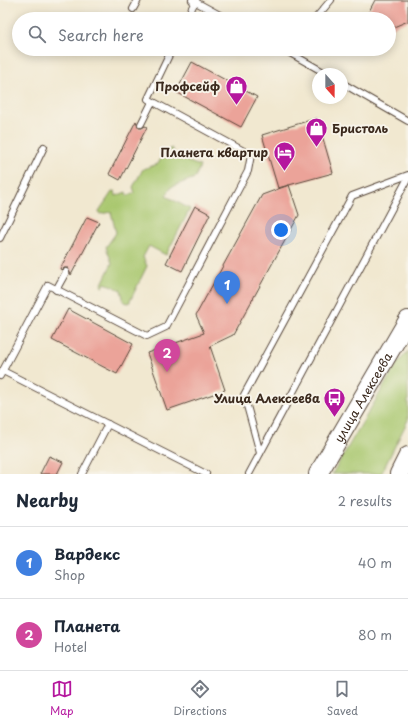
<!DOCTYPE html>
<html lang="en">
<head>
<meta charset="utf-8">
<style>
	body { margin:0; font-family:"Playpen Sans",sans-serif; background:#f2f2f3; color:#1f2937 }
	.compass { position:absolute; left:312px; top:68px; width:36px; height:36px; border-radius:50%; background:#fff; box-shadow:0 2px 10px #0003; rotate:159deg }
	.you { position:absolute; left:281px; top:230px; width:14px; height:14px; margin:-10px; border:3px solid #fff; border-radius:50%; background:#1a73e8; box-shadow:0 0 0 6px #1a73e833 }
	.badge { display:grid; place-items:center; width:26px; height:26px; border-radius:50%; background:#b5179e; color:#fff; font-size:13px; font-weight:700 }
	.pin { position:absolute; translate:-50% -33px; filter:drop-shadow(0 1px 2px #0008) }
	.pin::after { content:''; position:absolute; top:21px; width:14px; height:12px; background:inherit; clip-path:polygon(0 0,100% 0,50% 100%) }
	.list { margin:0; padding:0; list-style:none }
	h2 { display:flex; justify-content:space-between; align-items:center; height:52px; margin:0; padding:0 16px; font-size:17px }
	h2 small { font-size:13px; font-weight:400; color:#747a83 }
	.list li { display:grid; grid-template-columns:26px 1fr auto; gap:12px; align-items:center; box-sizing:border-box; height:72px; padding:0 16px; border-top:1px solid #e0e1e3 }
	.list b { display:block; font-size:15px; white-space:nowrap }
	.list p { margin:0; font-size:13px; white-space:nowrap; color:#747a83 }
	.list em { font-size:13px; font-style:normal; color:#747a83 }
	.icon { flex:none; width:22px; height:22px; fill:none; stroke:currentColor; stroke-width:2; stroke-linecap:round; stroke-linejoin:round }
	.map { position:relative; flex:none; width:408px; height:474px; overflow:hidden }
	.search { position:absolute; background:#fff; box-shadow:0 2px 10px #0003; left:12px; right:12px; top:12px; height:44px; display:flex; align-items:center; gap:10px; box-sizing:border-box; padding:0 14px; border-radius:22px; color:#747a83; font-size:15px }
	.sheet { height:196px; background:#fff }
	nav { display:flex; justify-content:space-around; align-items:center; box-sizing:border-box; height:56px; border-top:1px solid #e0e1e3; background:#fff; font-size:11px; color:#747a83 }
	nav a { display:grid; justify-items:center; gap:2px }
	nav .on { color:#b5179e }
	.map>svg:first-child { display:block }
	.green { fill:#a9c76e; stroke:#727846 }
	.building { fill:#eba399 }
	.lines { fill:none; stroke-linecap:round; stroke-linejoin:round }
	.lane-casing { stroke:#564639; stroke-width:8 }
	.secondary-casing { stroke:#564639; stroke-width:20 }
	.lane { stroke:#fff; stroke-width:6 }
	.secondary { stroke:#fff; stroke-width:18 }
	.labels { text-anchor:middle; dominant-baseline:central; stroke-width:4; stroke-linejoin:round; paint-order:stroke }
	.poi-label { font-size:12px; font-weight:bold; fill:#3b2a1e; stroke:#f7f3e8; text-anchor:end }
	.street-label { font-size:12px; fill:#3b2a1e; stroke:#f7f3e8 }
</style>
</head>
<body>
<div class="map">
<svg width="408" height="474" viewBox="0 0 408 474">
	<rect width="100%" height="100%" fill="#f7f3e8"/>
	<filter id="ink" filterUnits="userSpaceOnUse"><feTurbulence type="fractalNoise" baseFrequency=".025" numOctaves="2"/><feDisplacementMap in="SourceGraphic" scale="8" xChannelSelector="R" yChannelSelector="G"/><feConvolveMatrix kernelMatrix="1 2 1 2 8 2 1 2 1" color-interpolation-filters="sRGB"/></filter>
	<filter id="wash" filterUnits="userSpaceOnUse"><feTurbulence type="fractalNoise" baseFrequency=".012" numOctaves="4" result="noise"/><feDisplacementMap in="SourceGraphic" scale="16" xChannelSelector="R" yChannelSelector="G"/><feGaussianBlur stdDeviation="0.9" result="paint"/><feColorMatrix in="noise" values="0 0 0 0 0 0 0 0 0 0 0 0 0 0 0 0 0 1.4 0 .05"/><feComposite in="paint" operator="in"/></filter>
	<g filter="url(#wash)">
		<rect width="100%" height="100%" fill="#f1e8d0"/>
		<g class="green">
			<polygon points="172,148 176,157 200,166 195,178 171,187 166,196 190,209 166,255 149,246 143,257 147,266 129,303 124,302 121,290 105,283 103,287 101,286 112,263 106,247 116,233 111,212 100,214 99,211 112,192 115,191 116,196 126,192 127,196 135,193 133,187 143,169 158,164 161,158 171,155 169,149"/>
			<polygon points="408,351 408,420 381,474 332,474 397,364"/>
		</g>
		<g id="blocks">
			<g class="building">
				<polygon points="375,0 408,0 408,21 389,29 389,19 365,19"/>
				<polygon points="192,62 257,97 241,127 176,92"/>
				<polygon points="317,118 333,173 278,188 262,135"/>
				<polygon points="136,121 139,128 142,128 145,126 147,127 120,180 109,174"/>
				<polygon points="289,185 299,215 233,335 210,346 225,390 167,410 147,353 204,333 196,315 262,195"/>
				<polygon points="195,206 210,214 182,271 166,263"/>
				<polygon points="87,217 99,222 71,275 68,268 64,268 62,270 60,269"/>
				<polygon points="68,309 133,344 117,374 52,340"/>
				<polygon points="49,456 63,462 57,474 40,474"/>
			</g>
		</g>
	</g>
	<g filter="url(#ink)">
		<use href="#blocks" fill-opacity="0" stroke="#564639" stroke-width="1"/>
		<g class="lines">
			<defs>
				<g id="lane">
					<polyline points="192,0 227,19"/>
					<polyline points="133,9 138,0"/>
					<polyline points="186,19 196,0"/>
					<polyline points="315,19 331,0"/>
					<polyline points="283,49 327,74"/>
					<polyline points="342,83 408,121"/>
					<polyline points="141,124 152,102"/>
					<polyline points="0,238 44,147"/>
					<polyline points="56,290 66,272"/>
					<polyline points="3,371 206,474"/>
					<polyline points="0,376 48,285 147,336 166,327 248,171 251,155 148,99 172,49"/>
					<polyline points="260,453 244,395 352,196 408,175"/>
					<polyline points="82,474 108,424"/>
					<polyline points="249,474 408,178"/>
				</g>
				<g id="secondary">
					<path id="s1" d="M 318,474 L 408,320"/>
					<polyline points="399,474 408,456"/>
				</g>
			</defs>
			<use href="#lane" class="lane-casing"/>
			<use href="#secondary" class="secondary-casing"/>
			<use href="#lane" class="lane"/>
			<use href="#secondary" class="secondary"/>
		</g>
	</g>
	<defs>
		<symbol id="shop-pin" viewBox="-11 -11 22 30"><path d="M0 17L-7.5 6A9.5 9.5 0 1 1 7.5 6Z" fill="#b5179e" stroke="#f7f3e8"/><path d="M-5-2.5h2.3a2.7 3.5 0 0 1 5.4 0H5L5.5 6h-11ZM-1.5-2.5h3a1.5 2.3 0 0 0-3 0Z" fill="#fff"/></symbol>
		<symbol id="hotel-pin" viewBox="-11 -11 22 30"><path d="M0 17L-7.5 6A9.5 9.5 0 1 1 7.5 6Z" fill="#b5179e" stroke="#f7f3e8"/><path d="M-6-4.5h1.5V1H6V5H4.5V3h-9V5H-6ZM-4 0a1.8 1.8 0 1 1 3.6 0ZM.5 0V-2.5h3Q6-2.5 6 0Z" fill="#fff"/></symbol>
		<symbol id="bus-pin" viewBox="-11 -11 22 30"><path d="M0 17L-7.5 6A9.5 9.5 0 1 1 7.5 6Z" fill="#b5179e" stroke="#f7f3e8"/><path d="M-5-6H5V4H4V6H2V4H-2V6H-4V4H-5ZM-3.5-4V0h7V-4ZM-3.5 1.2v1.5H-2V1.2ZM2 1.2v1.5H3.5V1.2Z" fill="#fff"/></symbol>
	</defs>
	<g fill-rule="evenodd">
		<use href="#shop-pin" x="224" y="74" width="25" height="34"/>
		<use href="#shop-pin" x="304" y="116" width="25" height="34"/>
		<use href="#hotel-pin" x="272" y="140" width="25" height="34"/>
		<use href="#bus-pin" x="322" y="386" width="25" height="34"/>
	</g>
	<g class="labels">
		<g class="poi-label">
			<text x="220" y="86">Профсейф</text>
			<text x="332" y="128" text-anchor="start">Бристоль</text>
			<text x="268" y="152">Планета квартир</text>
			<text x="320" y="398">Улица Алексеева</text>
		</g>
		<g class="street-label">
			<text stroke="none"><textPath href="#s1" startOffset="89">улица Алексеева</textPath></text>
		</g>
	</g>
</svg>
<svg class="compass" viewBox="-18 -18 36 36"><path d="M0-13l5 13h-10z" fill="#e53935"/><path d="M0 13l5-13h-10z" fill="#747a83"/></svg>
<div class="you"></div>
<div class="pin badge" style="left:227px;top:304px;background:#3f7fe0">1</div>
<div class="pin badge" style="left:167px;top:372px;background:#d1479c">2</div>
<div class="search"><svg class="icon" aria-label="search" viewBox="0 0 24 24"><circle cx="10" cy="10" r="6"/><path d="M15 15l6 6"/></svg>Search here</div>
</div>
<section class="sheet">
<h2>Nearby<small>2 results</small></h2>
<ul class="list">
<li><span class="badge" style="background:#3f7fe0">1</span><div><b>Вардекс</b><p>Shop</p></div><em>40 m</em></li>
<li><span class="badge" style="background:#d1479c">2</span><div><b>Планета</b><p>Hotel</p></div><em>80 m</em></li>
</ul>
</section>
<nav>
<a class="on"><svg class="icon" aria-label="map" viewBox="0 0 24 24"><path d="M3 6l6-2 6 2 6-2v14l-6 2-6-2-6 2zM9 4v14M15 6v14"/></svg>Map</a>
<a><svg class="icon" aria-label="directions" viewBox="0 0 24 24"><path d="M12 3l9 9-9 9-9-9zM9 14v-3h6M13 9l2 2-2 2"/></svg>Directions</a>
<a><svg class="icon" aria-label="saved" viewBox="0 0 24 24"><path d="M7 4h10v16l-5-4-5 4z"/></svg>Saved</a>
</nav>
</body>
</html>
